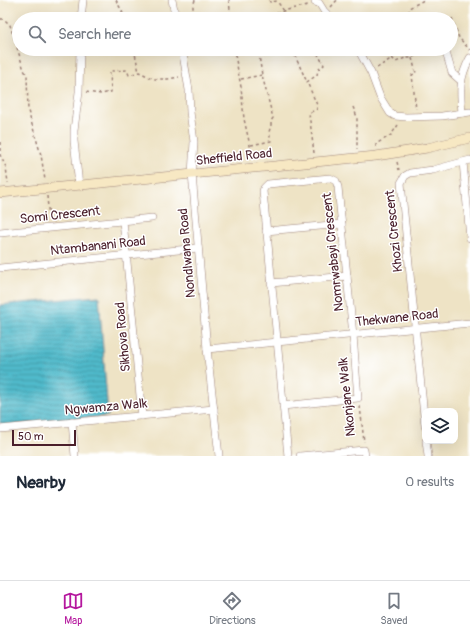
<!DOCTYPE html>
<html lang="en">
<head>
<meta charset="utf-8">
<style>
	body { margin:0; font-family:Pangolin,sans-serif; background:#f6f6f7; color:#1f2937 }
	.controls { position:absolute; right:12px; bottom:12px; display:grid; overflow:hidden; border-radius:8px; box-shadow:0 4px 16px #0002 }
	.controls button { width:36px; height:36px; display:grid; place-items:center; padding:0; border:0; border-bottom:1px solid #e0e1e3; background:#fff; color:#1f2937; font:20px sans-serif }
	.scale { position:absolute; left:12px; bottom:10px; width:64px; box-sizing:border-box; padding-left:4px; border:2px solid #4a1f2b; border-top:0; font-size:11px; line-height:14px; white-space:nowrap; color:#4a1f2b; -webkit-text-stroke:3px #fff; paint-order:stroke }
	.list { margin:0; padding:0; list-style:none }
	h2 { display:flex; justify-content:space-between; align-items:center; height:52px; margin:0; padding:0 16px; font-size:17px }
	h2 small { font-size:13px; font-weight:400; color:#747a83 }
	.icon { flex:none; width:22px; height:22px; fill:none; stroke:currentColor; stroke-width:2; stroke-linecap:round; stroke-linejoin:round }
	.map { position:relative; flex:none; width:470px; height:456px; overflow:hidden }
	.search { position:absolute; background:#fff; box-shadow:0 4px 16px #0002; left:12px; right:12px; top:12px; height:44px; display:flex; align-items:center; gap:10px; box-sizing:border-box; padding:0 14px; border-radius:22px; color:#747a83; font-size:15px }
	.sheet { height:124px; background:#fff }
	nav { display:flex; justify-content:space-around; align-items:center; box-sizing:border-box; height:56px; border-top:1px solid #e0e1e3; background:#fff; font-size:11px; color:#747a83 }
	nav a { display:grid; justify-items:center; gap:2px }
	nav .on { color:#b5179e }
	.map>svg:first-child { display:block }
	.water { fill:url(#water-rules); stroke:#4c6c7b }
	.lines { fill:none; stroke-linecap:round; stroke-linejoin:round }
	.street-casing { stroke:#9c8178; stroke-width:8 }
	.secondary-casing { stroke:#9c8178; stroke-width:10 }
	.path { stroke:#9c8178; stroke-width:1.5; stroke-dasharray:3 3; stroke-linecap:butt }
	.street { stroke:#fff; stroke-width:7 }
	.secondary { stroke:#f7e8c3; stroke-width:9 }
	.labels { text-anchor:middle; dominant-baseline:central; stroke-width:3; stroke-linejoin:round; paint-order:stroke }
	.street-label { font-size:13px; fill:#4a1f2b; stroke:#fff }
</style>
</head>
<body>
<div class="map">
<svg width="470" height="456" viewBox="0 0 470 456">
	<defs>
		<pattern id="water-rules" width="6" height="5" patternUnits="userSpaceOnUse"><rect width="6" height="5" fill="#4fbacb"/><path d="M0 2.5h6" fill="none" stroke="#4497a5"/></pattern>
	</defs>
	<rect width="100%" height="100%" fill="#fff"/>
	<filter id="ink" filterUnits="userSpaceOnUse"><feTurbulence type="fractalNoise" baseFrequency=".025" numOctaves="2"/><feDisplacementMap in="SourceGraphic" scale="8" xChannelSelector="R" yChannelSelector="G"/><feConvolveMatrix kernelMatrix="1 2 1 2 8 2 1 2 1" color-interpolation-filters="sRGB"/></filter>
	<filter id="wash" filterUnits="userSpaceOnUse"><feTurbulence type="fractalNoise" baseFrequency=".012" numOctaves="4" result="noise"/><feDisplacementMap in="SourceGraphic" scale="16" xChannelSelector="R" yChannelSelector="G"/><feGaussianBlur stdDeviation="0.9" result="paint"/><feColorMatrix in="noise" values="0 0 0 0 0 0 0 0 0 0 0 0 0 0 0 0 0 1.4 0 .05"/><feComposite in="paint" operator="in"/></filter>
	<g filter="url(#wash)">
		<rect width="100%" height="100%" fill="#eee3c5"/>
		<polygon class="water" points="99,296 108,416 3,426 0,423 0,305"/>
	</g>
	<g filter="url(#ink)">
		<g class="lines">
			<defs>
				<g id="street">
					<polyline points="172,0 176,19"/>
					<polyline points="315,2 319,3 324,11 332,19"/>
					<polyline points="81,19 83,0"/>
					<polyline points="182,49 189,90 190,112 194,142 192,174 207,349 219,456"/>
					<polyline points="358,49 371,73 380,97 390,113 395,116 406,117 442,116 470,112"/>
					<polyline points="445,49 452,73 461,81"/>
					<path d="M 462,113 C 460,91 459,78 470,58"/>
					<polyline points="463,162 470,238"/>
					<polyline points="79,185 74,141 74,130 79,92 80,49"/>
					<polyline points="123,221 142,416"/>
					<polyline points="266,231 342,224"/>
					<polyline points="0,233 152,218"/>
					<polyline points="0,268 198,248"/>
					<polyline points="271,283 347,276"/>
					<polyline points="207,349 470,323"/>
					<polyline points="283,406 358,398 353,335 338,187 336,181 330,178 268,184 264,188 263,191 288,456"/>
					<polyline points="72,422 75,456"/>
					<polyline points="425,426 401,183 405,176 410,173 433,170 470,160"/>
					<polyline points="0,429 214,409"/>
					<polyline points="426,441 428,456"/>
					<polyline points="300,456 364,450 365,456"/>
				</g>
				<polyline id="secondary" points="0,193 376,156 427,148 470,138"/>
			</defs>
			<use href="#street" class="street-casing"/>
			<use href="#secondary" class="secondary-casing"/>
			<g class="path">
				<polyline points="116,0 126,19"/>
				<polyline points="195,0 193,6 193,10 199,19"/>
				<polyline points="229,0 231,19"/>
				<polyline points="269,0 270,2 277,1 284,11"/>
				<polyline points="331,7 337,0"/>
				<polyline points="452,18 459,38 470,50"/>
				<polyline points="0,19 4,19 10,25 24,70 27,75 28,111 41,155 45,180"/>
				<polyline points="222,19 231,17"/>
				<polyline points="259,19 275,15 279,12 308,5"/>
				<polyline points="410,19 409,8 424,0"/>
				<polyline points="134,49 139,72"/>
				<polyline points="234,49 241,87 244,119 253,159"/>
				<polyline points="294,49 295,56 307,82"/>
				<polyline points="412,58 416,73 412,75 416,109"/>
				<polyline points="377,68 392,58 396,62 405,58 412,58 418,53 417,49"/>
				<polyline points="241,79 262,75"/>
				<polyline points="86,92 101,94 111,92 110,71 127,70 129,75 139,72 154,79 168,79 179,77"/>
				<polyline points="353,107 357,117 357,149"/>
				<polyline points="0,142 0,155 6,167 8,183"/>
				<polyline points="251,145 271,141 269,132 271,125 271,121 273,118 262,75 258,49"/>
				<polyline points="376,147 376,144 391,135 398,125"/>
				<polyline points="314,153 309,113 317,109 317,105 307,82 317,75 318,70 324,65 315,49"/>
				<polyline points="397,162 399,170"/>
				<polyline points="47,196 49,220"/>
				<polyline points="360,406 364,442"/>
			</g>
			<use href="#street" class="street"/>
			<use href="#secondary" class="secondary"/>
		</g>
	</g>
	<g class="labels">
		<g class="street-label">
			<text transform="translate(234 157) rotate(-6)">Sheffield Road</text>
			<text transform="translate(60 215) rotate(-6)">Somi Crescent</text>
			<text transform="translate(394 231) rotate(-96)">Khozi Crescent</text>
			<text transform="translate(98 246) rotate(-6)">Ntambanani Road</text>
			<text transform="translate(333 252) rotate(-96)">Nomrwabayi Crescent</text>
			<text transform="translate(187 253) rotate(-95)">Nondlwana Road</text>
			<text transform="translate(397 318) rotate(-6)">Thekwane Road</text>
			<text transform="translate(123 337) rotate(-95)">Sikhova Road</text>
			<text transform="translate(347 397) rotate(-96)">Nkonjane Walk</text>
			<text transform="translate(106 407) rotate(-5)">Ngwamza Walk</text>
		</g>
	</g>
</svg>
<div class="controls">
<button><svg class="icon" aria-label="layers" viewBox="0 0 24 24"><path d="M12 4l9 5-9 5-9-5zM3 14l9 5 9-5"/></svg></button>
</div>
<div class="scale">50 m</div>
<div class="search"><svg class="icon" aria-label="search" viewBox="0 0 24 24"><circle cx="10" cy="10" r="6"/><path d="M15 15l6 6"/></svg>Search here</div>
</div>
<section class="sheet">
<h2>Nearby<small>0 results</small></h2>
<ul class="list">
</ul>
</section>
<nav>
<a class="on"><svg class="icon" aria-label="map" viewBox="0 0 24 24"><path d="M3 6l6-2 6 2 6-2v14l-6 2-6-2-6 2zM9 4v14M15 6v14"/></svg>Map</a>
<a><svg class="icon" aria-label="directions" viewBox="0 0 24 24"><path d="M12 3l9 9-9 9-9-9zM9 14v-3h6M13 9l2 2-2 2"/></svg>Directions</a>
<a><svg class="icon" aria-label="saved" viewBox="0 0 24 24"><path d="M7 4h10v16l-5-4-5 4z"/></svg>Saved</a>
</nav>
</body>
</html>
